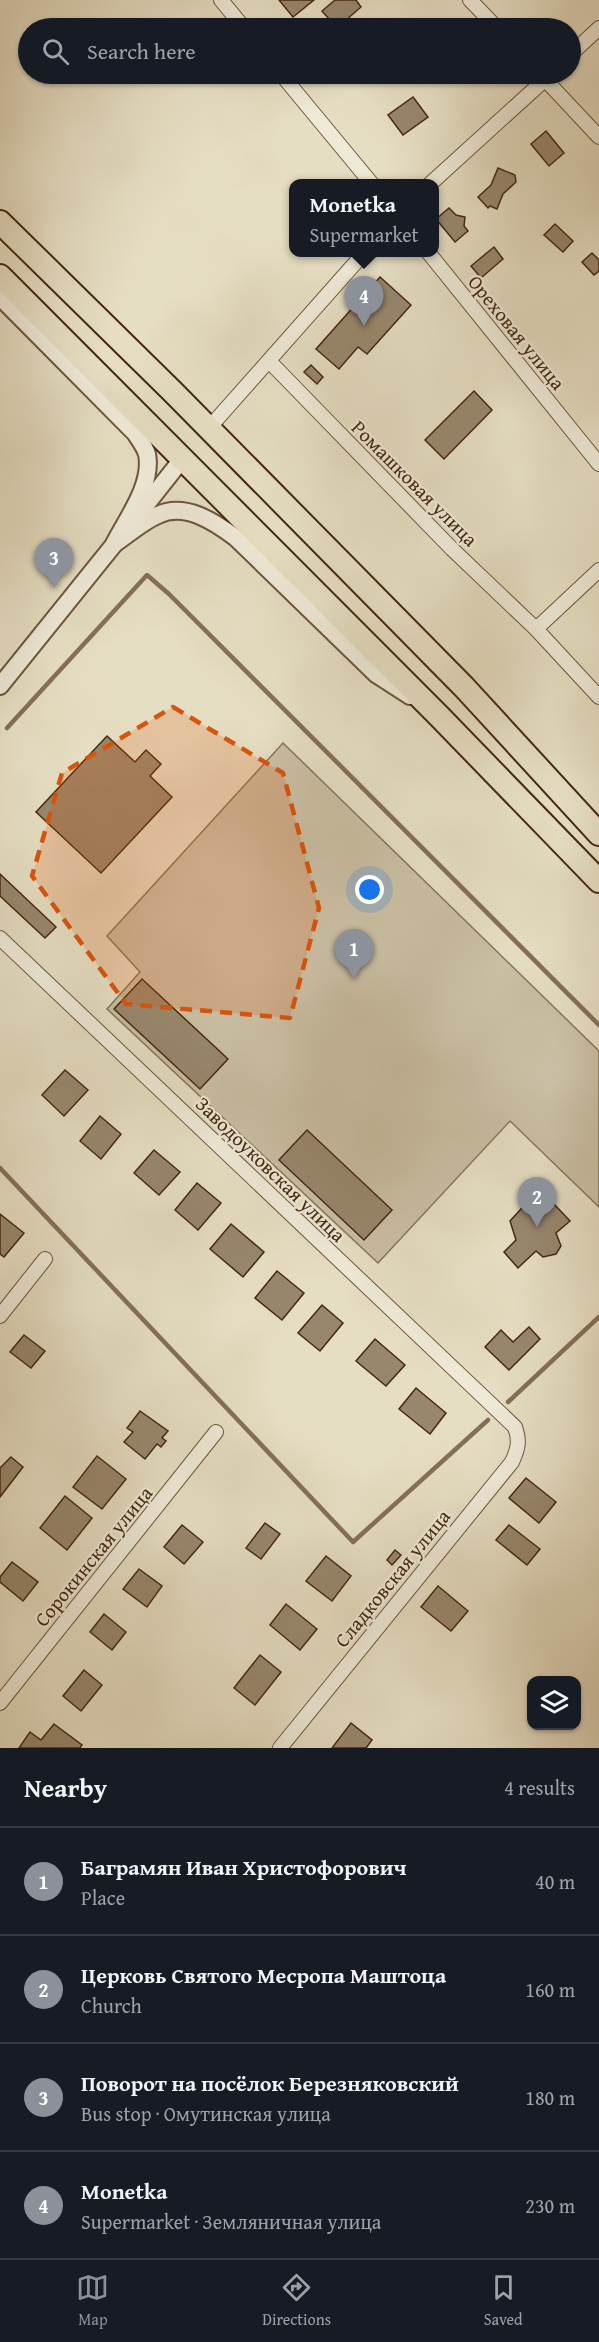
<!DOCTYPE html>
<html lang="en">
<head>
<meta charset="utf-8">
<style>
	body { margin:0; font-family:"Gentium Book Plus",serif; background:#242831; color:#f1f3f6 }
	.controls { position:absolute; right:18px; bottom:18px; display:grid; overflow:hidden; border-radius:12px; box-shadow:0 2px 4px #0004 }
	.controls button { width:54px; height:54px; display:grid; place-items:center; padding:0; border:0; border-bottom:2px solid #363941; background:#171b24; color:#f1f3f6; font:30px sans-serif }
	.you { position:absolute; left:370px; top:890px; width:21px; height:21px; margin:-15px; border:4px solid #fff; border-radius:50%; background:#1a73e8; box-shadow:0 0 0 9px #1a73e833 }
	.badge { display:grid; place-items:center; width:39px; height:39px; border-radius:50%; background:#8c9099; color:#fff; font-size:20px; font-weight:700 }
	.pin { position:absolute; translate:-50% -50px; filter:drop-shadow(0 2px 3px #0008) }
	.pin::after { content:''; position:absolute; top:32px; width:21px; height:18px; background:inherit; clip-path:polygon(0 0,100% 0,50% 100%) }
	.popup { position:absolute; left:289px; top:179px; width:150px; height:78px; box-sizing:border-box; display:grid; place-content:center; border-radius:12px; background:#171b24; filter:drop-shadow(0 2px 4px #0005); font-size:20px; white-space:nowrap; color:#9ea1a6 }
	.popup b { font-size:22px; color:#f1f3f6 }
	.popup::after { content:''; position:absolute; left:50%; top:100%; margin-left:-12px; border:12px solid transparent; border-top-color:#171b24 }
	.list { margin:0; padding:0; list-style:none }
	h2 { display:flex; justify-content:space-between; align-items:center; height:78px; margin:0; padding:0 24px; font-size:26px }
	h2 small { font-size:20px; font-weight:400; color:#9ea1a6 }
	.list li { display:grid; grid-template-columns:39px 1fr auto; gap:18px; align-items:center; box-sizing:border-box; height:108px; padding:0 24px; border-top:2px solid #363941 }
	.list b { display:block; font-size:22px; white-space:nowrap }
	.list p { margin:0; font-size:20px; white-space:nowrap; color:#9ea1a6 }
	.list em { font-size:20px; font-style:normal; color:#9ea1a6 }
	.icon { flex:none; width:33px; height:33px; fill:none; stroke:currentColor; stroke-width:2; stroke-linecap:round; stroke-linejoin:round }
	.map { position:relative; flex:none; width:599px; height:1748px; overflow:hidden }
	.search { position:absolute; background:#171b24; box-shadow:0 2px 4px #0004; left:18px; right:18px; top:18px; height:66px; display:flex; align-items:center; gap:15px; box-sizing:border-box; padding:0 21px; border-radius:33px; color:#9ea1a6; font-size:22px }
	.sheet { height:510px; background:#171b24 }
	nav { display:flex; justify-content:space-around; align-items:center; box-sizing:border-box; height:84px; border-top:2px solid #363941; background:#171b24; font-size:16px; color:#9ea1a6 }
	nav a { display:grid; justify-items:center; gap:3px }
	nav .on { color:#8c9099 }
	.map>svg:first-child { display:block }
	.green { fill:#cabfa4; stroke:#87745a; stroke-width:1.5 }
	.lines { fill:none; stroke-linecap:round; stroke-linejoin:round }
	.stream { stroke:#847056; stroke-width:4.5 }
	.building { fill:#98876d; stroke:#44280f; stroke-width:1.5 }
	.minor-casing { stroke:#6c563c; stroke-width:16 }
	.tertiary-casing { stroke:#6c563c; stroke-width:20 }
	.trunk-casing { stroke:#44280f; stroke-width:26 }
	.minor { stroke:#efead8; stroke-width:14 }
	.tertiary { stroke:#efead8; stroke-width:16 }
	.trunk { stroke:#e6dec3; stroke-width:22 }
	.marked { fill:#d8540c; fill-opacity:0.2; stroke:#d8540c; stroke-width:4.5; stroke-dasharray:12 8; stroke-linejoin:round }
	.labels { text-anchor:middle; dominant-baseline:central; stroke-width:4.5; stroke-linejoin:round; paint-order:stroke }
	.street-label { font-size:20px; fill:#44280f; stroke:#efead8 }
</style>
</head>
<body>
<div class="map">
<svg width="599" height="1748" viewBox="0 0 599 1748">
	<rect width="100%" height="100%" fill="#e6dec3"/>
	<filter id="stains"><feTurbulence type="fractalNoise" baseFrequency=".00333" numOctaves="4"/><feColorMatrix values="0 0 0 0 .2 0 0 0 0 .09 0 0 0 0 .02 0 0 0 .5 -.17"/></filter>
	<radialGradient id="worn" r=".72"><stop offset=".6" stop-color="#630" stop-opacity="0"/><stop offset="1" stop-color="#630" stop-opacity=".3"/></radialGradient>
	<polygon class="green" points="283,743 599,1051 599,1207 510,1121 378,1263 107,1009 140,972 107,936"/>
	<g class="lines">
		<g class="stream">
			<polyline points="7,728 147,575 169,594 599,1025"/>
			<polyline points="0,1168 353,1542 488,1420"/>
			<polyline points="508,1402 599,1317"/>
		</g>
	</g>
	<g class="building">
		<polygon points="279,0 314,0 293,17"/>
		<polygon points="335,0 356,0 361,7 337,28 322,11"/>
		<polygon points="413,97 428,117 403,135 388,115"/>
		<polygon points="546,131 564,153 549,166 531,144"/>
		<polygon points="498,168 515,175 516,182 503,194 497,209 490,206 488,208 478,197 491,185"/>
		<polygon points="449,208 456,215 465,217 464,226 468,231 455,242 436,219"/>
		<polygon points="555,224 573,241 563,252 544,235"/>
		<polygon points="494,247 503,259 481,278 471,266"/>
		<polygon points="592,253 599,260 599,271 594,275 582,262"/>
		<polygon points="380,277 411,305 367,354 358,347 339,369 316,349"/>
		<polygon points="311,365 323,377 317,384 304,372"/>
		<polygon points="474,391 492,410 444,459 425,440"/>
		<polygon points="107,736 135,762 146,750 161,764 150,776 172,797 101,873 36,812"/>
		<polygon points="0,874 56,927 45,938 0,896"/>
		<polygon points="142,979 228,1059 200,1089 114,1009"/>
		<polygon points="65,1070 88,1090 64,1116 42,1095"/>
		<polygon points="100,1116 121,1134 101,1159 80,1141"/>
		<polygon points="307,1130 392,1210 364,1240 279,1160"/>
		<polygon points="154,1150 180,1172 159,1195 134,1173"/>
		<polygon points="197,1183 221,1203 198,1230 175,1210"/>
		<polygon points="531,1198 552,1202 570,1221 556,1233 561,1246 556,1254 543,1257 536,1251 518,1268 504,1252 516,1240 510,1221"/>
		<polygon points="0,1214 24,1233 4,1257 0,1254"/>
		<polygon points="231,1224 264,1252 243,1277 210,1249"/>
		<polygon points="277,1271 304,1293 282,1320 255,1298"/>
		<polygon points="322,1305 343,1323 320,1351 298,1333"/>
		<polygon points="529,1327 540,1339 509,1370 485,1347 501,1330 513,1342"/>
		<polygon points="24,1335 45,1351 31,1368 10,1352"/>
		<polygon points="375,1339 405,1365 386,1386 356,1361"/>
		<polygon points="416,1388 446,1413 430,1434 399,1409"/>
		<polygon points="140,1411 168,1431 162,1438 166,1441 161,1447 157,1444 145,1459 124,1442 133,1432 127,1428"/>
		<polygon points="97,1456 126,1479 102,1509 73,1487"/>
		<polygon points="11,1457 23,1467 0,1497 0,1468"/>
		<polygon points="526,1478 556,1502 539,1523 509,1498"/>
		<polygon points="65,1496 92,1518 67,1550 40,1528"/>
		<polygon points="265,1523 280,1534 261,1559 246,1548"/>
		<polygon points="182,1525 203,1542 184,1564 164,1547"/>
		<polygon points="509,1525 540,1549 527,1565 496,1540"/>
		<polygon points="395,1550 401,1555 392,1565 387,1560"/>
		<polygon points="326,1556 351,1576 332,1601 306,1581"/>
		<polygon points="12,1562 38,1582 23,1601 0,1582 0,1577"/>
		<polygon points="139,1569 162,1586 147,1607 123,1589"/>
		<polygon points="438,1586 468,1611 451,1631 421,1607"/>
		<polygon points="286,1604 317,1629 300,1650 270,1625"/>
		<polygon points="104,1614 126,1632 112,1650 90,1632"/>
		<polygon points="260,1655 281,1672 255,1705 234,1688"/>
		<polygon points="84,1670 102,1685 81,1711 63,1696"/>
		<polygon points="351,1723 372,1740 366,1748 332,1748"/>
		<polygon points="54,1724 82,1745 80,1748 19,1748 30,1732 41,1740"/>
	</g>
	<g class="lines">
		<defs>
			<g id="minor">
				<polyline points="221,0 244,28"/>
				<polyline points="470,0 497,28"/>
				<polyline points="570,55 599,28"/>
				<polyline points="281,74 372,184"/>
				<polyline points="540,74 599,137"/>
				<polyline points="430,184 551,74"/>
				<polyline points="428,252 599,464"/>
				<polyline points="270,362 452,549 536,629 599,697"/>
				<polyline points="209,428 365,252"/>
				<polyline points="536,629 599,570"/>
				<path d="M 0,938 L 515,1427 C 520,1441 518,1449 512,1462 L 280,1748"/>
				<polyline points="0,1316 45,1259"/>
				<polyline points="0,1703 216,1432"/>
			</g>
			<g id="tertiary">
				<path d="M 0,297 L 135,433 C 139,439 145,447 147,454 C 153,484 128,517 115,542"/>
				<polyline points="138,515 183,458"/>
				<path d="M 114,544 C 128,535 143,521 158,515 C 185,502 215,522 236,538 L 376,674 L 410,696"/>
				<polyline points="0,686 120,537"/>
			</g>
			<g id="trunk">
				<polyline points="0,222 173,392 464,687 599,834"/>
				<polyline points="0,276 438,715 599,881"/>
			</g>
		</defs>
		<use href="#minor" class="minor-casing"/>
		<use href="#tertiary" class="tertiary-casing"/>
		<use href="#trunk" class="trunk-casing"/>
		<use href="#minor" class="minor"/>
		<use href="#tertiary" class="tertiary"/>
		<use href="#trunk" class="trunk"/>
	</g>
	<path class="marked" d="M 173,707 L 283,773 L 319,908 L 290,1018 L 126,1004 L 32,876 L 62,773 Z"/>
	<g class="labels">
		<g class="street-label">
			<text transform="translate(517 332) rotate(51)">Ореховая улица</text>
			<text transform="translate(415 483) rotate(45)">Ромашковая улица</text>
			<text transform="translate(271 1169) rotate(44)">Заводоуковская улица</text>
			<text transform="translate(93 1556) rotate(-51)">Сорокинская улица</text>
			<text transform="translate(392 1578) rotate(-51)">Сладковская улица</text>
		</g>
	</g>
	<rect width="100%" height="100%" filter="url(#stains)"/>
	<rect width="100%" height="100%" fill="url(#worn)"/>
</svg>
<div class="controls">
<button><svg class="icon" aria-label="layers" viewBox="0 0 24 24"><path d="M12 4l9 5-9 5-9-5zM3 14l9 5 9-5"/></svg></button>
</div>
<div class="you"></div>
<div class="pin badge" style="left:354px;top:979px">1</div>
<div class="pin badge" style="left:537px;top:1227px">2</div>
<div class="pin badge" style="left:54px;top:588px">3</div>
<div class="pin badge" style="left:364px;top:326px">4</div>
<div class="popup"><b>Monetka</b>Supermarket</div>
<div class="search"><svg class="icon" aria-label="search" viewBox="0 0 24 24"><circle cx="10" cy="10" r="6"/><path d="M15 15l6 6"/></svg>Search here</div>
</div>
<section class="sheet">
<h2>Nearby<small>4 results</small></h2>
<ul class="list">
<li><span class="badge">1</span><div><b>Баграмян Иван Христофорович</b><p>Place</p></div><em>40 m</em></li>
<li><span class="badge">2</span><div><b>Церковь Святого Месропа Маштоца</b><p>Church</p></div><em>160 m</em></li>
<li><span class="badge">3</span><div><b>Поворот на посёлок Березняковский</b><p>Bus stop · Омутинская улица</p></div><em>180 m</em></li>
<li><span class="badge">4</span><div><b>Monetka</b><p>Supermarket · Земляничная улица</p></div><em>230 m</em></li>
</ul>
</section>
<nav>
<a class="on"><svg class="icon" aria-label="map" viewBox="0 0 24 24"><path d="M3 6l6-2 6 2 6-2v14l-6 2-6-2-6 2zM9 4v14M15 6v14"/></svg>Map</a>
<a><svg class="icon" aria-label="directions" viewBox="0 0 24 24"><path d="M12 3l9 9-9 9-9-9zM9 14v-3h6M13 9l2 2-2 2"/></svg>Directions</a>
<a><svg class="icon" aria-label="saved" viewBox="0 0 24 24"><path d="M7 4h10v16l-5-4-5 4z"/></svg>Saved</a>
</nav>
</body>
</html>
